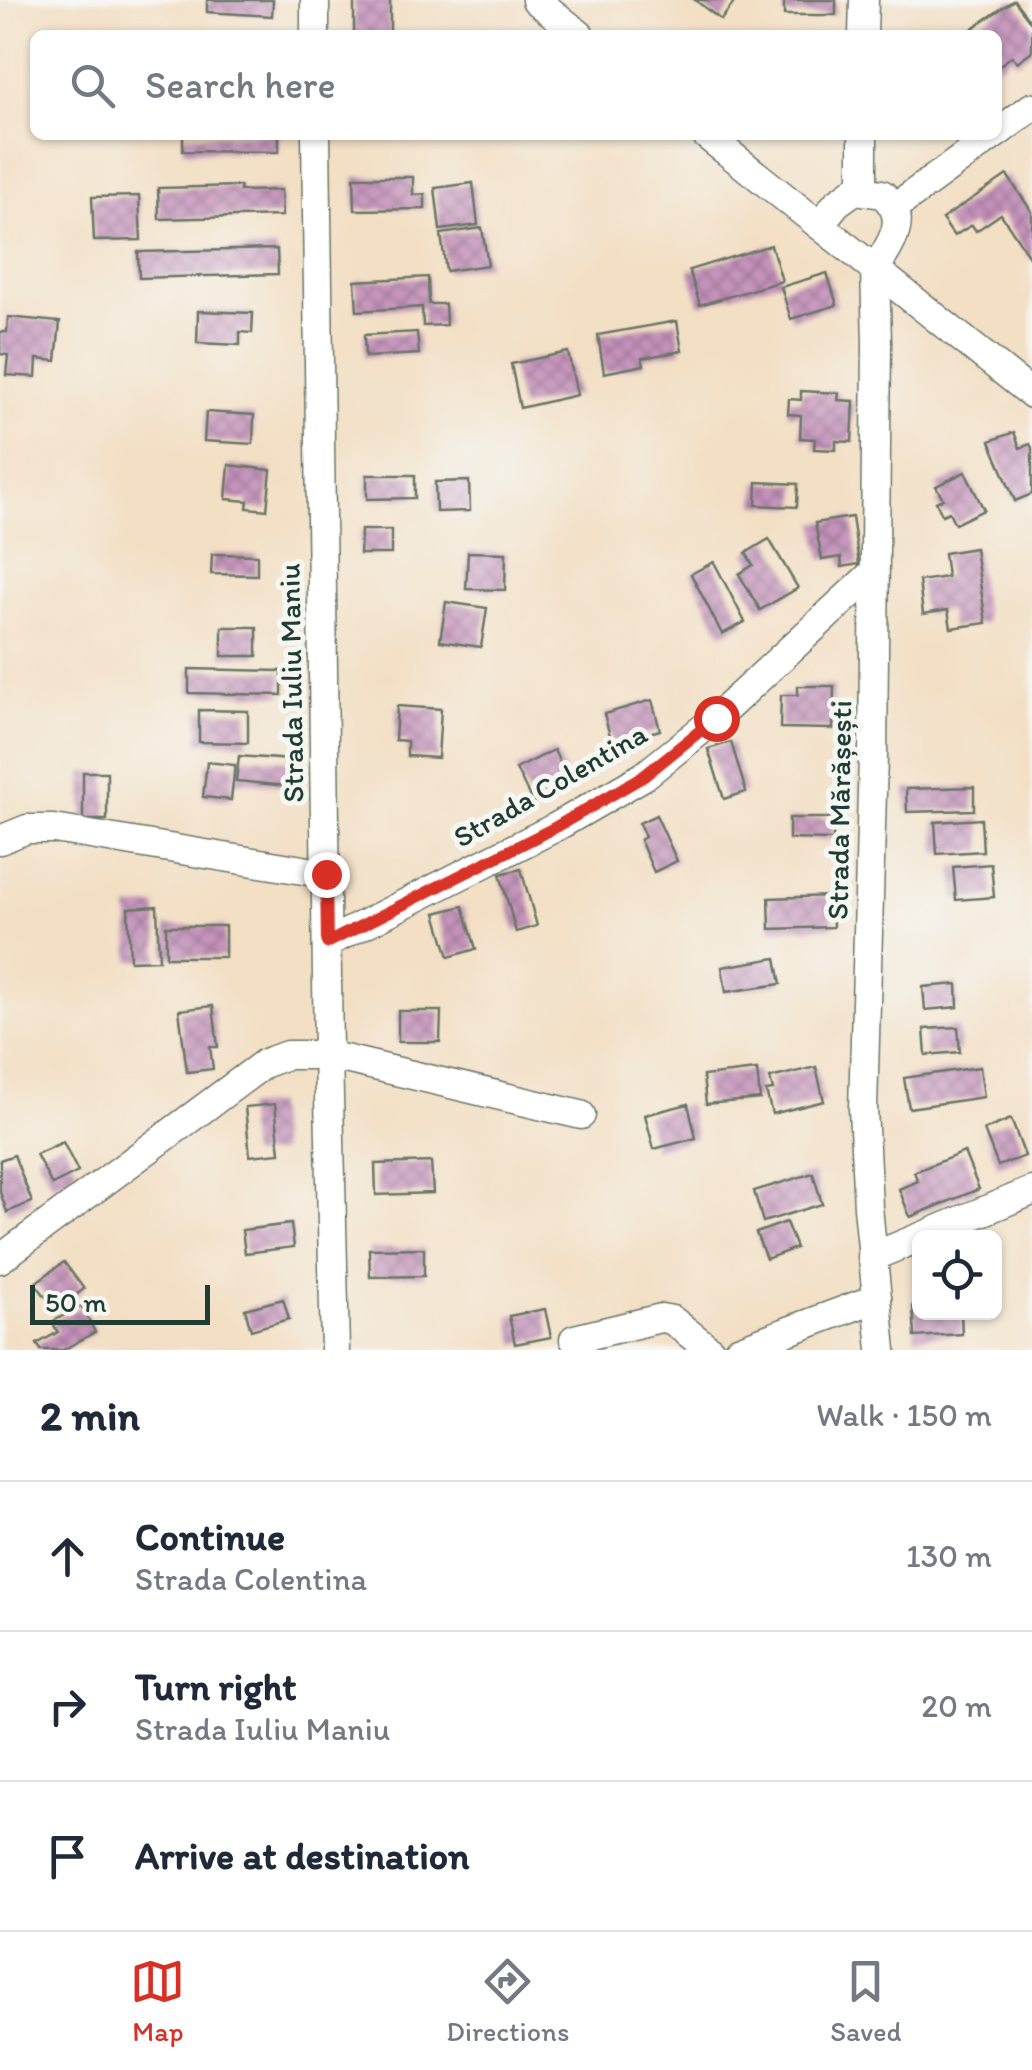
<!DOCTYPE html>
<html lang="en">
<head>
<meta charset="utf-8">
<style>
	body { margin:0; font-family:Itim,sans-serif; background:#f2f2f3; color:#1f2937 }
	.controls { position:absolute; right:30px; bottom:30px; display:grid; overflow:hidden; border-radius:15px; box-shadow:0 2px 8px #0004 }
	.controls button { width:90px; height:90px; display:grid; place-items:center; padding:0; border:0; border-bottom:2px solid #e0e1e3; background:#fff; color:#1f2937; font:50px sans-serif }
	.scale { position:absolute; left:30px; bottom:25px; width:180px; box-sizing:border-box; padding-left:10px; border:5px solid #1f3d34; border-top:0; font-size:28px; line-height:35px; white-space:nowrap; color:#1f3d34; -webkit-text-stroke:8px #f6f6f2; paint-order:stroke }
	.stop { position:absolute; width:30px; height:30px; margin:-22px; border:8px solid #d93025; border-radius:50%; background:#fff }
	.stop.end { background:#d93025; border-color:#fff; box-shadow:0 2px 10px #0008 }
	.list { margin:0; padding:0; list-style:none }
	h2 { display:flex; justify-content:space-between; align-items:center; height:130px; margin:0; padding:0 40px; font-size:42px }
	h2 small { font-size:32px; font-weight:400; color:#747a83 }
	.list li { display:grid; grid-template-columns:65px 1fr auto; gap:30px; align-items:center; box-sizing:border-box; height:150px; padding:0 40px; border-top:2px solid #e0e1e3 }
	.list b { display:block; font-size:38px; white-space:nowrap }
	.list p { margin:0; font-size:32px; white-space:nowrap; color:#747a83 }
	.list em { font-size:32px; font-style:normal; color:#747a83 }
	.icon { flex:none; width:55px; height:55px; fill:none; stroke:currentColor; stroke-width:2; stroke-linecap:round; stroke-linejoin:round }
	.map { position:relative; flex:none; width:1032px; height:1350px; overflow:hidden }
	.search { position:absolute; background:#fff; box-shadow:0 2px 8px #0004; left:30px; right:30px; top:30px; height:110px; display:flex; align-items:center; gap:25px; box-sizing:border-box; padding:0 35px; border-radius:15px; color:#747a83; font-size:38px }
	.sheet { height:580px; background:#fff }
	nav { display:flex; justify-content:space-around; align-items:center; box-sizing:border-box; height:140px; border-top:2px solid #e0e1e3; background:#fff; font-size:28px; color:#747a83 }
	nav a { display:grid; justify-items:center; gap:5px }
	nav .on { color:#d93025 }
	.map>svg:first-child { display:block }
	.building { fill:url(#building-cross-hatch) }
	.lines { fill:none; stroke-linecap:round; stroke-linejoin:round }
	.minor-casing { stroke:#697666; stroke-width:31 }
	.minor { stroke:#fff; stroke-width:28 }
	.route { stroke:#d93025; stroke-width:12 }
	.labels { text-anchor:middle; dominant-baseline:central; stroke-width:10; stroke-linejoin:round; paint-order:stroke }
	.street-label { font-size:30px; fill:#1f3d34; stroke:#f6f6f2 }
</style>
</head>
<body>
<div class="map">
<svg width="1032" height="1350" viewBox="0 0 1032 1350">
	<defs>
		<pattern id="building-cross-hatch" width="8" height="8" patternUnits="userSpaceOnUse" patternTransform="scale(2.5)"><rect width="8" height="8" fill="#c592bb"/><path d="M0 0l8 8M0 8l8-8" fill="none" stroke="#9f7899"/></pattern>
	</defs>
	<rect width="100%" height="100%" fill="#f6f6f2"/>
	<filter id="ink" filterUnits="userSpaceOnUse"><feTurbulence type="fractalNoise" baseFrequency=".01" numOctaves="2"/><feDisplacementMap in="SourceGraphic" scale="20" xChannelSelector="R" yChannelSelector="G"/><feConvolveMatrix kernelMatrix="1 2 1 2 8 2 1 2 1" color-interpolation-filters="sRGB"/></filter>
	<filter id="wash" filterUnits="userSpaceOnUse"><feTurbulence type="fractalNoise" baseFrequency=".0048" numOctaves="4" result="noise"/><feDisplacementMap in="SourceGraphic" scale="40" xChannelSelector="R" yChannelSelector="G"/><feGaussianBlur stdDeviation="2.25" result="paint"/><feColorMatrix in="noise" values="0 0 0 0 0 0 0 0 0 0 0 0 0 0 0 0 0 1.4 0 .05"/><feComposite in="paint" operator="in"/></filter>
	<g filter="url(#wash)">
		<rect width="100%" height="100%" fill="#f3dfc4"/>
		<g id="blocks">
			<g class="building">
				<polygon points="207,0 273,0 272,16 207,12"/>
				<rect x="354" y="0" width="36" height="35"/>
				<polygon points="695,0 736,0 721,20"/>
				<rect x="784" y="0" width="52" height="15"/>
				<polygon points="1014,0 1032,24 1032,51 1017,62 1012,56 997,67 997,35 963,35"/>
				<polygon points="183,135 279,135 279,152 183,151"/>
				<polygon points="1007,175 1032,212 1032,261 1001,214 976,231 972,225 954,236 942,219"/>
				<polygon points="354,177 413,177 413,195 425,194 425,209 355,210"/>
				<polygon points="473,183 478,225 440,230 435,188"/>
				<polygon points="240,186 240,191 281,190 282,216 159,219 158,188"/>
				<polygon points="139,196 141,240 94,241 92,197"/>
				<polygon points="482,228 488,265 446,271 441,234"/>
				<polygon points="771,245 782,281 700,305 689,270"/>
				<polygon points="277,249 278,274 139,278 138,252"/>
				<polygon points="827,273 837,305 791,319 781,287"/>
				<polygon points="428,277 429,304 445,304 446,325 423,326 422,307 357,311 355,281"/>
				<polygon points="198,311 253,313 252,333 240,332 240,345 197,343"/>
				<polygon points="8,317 60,322 56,361 37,359 36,377 6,375 8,355 0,354 0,332 7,332"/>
				<polygon points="677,321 682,351 642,358 644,365 604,373 598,335"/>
				<polygon points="417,332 419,354 365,357 364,335"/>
				<polygon points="568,352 577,395 520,408 511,364"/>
				<polygon points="801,391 839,393 838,400 854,401 852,442 836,441 836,450 814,449 815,439 800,438 801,415 788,414 789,399 801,400"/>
				<polygon points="206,412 254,415 253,444 204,441"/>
				<polygon points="1014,432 1020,448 1030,444 1032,448 1032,494 1015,501 990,441"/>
				<polygon points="229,465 271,470 267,510 247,508 248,501 226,499"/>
				<polygon points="965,472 984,510 955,524 949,512 942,515 936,502 943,499 936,486"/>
				<polygon points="367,475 415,475 415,498 367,499"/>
				<polygon points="469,481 470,511 436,512 435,482"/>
				<polygon points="757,482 798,484 797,507 756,505"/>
				<polygon points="852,517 859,564 842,567 841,557 822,560 815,523"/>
				<polygon points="361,530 391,530 391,554 360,554"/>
				<polygon points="769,539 798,588 760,610 739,574 753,565 746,553"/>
				<polygon points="975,548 986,623 951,628 948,610 923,614 919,581 947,577 944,553"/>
				<polygon points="468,552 506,553 505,590 466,589"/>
				<polygon points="212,554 257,555 257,575 211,574"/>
				<polygon points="714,562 745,622 722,634 691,574"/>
				<polygon points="446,602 487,608 481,647 440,641"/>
				<rect x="222" y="627" width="35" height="29"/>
				<polygon points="189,669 282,671 282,695 189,693"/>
				<polygon points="798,686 834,686 833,729 780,728 781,695 798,695"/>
				<polygon points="652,700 660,730 612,743 604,714"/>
				<polygon points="397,706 441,709 438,758 407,756 407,741 395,740"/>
				<polygon points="199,710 248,711 248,743 199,742"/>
				<polygon points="731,742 746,792 724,799 708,749"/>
				<polygon points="554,750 571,784 533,803 516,769"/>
				<polygon points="239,756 289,760 287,786 236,781"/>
				<polygon points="207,762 235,765 231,800 203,797"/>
				<rect x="83" y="772" width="24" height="48"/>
				<polygon points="974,787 974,810 907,812 906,789"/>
				<polygon points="656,815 677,861 654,872 640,840 645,837 639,823"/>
				<polygon points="789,818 833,818 833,840 789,839"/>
				<polygon points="981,819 983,851 937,854 935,822"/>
				<polygon points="991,864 994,897 956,900 953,867"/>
				<polygon points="521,869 537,926 516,932 500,874"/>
				<polygon points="832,896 833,927 770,929 769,898"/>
				<polygon points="157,906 159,960 130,961 128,908"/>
				<polygon points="463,906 476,949 449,957 436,913"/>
				<rect x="166" y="926" width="59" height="31"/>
				<polygon points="776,958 781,984 726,992 722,967"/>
				<polygon points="957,984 958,1007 925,1010 923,987"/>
				<polygon points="213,1006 218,1047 210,1047 213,1069 187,1072 179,1010"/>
				<polygon points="398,1011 441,1011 440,1042 398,1042"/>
				<polygon points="958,1027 960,1052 926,1055 924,1029"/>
				<polygon points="816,1067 824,1101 772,1114 766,1091 773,1090 770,1078"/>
				<polygon points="980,1067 984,1097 909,1108 904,1078"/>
				<polygon points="757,1070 760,1099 706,1104 703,1076"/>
				<polygon points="275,1104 280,1153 250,1156 245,1107"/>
				<polygon points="688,1104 696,1138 654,1149 645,1115"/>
				<polygon points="1011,1119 1025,1156 998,1166 984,1130"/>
				<polygon points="63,1142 78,1172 52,1185 36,1154"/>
				<polygon points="964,1152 979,1189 910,1217 899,1189 918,1181 914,1172"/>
				<polygon points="14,1155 32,1202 7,1212 0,1192 0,1160"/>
				<polygon points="431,1162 433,1193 376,1195 375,1164"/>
				<polygon points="813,1173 822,1204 763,1222 754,1191"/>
				<polygon points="786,1222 796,1248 766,1259 756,1233"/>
				<polygon points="291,1224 294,1247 245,1253 242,1230"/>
				<polygon points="424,1248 424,1276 370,1277 369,1249"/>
				<polygon points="64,1262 84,1289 56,1310 35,1283"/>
				<polygon points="283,1299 289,1319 251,1330 245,1309"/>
				<polygon points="920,1304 920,1312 961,1312 962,1334 915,1337 913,1305"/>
				<polygon points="81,1306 95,1332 63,1350 41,1350 37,1344 58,1332 52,1322"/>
				<polygon points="545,1309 551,1337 515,1344 509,1316"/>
			</g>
		</g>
	</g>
	<g filter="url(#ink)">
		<use href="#blocks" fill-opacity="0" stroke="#697666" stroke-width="2.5"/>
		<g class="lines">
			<defs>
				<g id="minor">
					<polyline points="315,0 315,35"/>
					<polyline points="536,0 580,35"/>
					<polyline points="863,35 864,0"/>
					<polyline points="997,133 1032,107"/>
					<polyline points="316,135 328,1055 335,1350"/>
					<polyline points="706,135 1032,394"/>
					<polyline points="863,189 863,135"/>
					<polyline points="895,207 994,135"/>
					<path d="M 819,225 L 837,203 L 855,190 L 882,194 C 911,218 891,244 875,269"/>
					<polyline points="875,269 877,343 873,756 863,1109 868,1207 882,1350"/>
					<polyline points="0,840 27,829 54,829 327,874"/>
					<polyline points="327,943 556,827 644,776 716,718 874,572"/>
					<polyline points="872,1257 1032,1191"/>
					<polyline points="0,1259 265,1063 287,1055 328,1055 581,1115"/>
					<polyline points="574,1339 661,1318 672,1320 710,1350"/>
					<polyline points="738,1350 877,1298"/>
				</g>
			</defs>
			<use href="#minor" class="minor-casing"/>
			<use href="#minor" class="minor"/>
		</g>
	</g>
	<g class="lines" filter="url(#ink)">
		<polyline class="route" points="326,874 327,943 556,827 644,776 716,718"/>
	</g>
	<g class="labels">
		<g class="street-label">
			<text transform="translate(291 683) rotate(-91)">Strada Iuliu Maniu</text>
			<text transform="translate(550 785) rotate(-30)">Strada Colentina</text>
			<text transform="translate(839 810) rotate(-89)">Strada Mărășești</text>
		</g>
	</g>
</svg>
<div class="controls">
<button><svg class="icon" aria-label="locate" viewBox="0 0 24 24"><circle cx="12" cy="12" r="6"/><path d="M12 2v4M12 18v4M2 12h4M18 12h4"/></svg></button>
</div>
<div class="scale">50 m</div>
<div class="stop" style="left:716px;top:718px"></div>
<div class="stop end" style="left:326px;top:874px"></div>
<div class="search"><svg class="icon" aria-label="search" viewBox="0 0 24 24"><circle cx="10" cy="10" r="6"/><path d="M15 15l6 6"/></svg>Search here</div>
</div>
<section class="sheet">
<h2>2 min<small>Walk · 150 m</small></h2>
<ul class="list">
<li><svg class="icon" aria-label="ahead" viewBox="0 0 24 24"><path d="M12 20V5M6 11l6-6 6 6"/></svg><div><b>Continue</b><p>Strada Colentina</p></div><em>130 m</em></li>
<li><svg class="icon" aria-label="right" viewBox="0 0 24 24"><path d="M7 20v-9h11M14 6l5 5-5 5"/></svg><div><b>Turn right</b><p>Strada Iuliu Maniu</p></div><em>20 m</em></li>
<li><svg class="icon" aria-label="arrive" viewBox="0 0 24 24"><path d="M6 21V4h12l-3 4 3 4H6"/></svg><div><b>Arrive at destination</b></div></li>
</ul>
</section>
<nav>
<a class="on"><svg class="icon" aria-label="map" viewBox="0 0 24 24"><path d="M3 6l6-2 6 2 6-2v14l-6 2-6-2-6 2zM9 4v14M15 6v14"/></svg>Map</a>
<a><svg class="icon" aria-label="directions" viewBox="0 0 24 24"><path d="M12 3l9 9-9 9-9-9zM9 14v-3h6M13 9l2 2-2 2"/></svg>Directions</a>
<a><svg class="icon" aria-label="saved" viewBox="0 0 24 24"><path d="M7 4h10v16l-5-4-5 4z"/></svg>Saved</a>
</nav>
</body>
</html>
